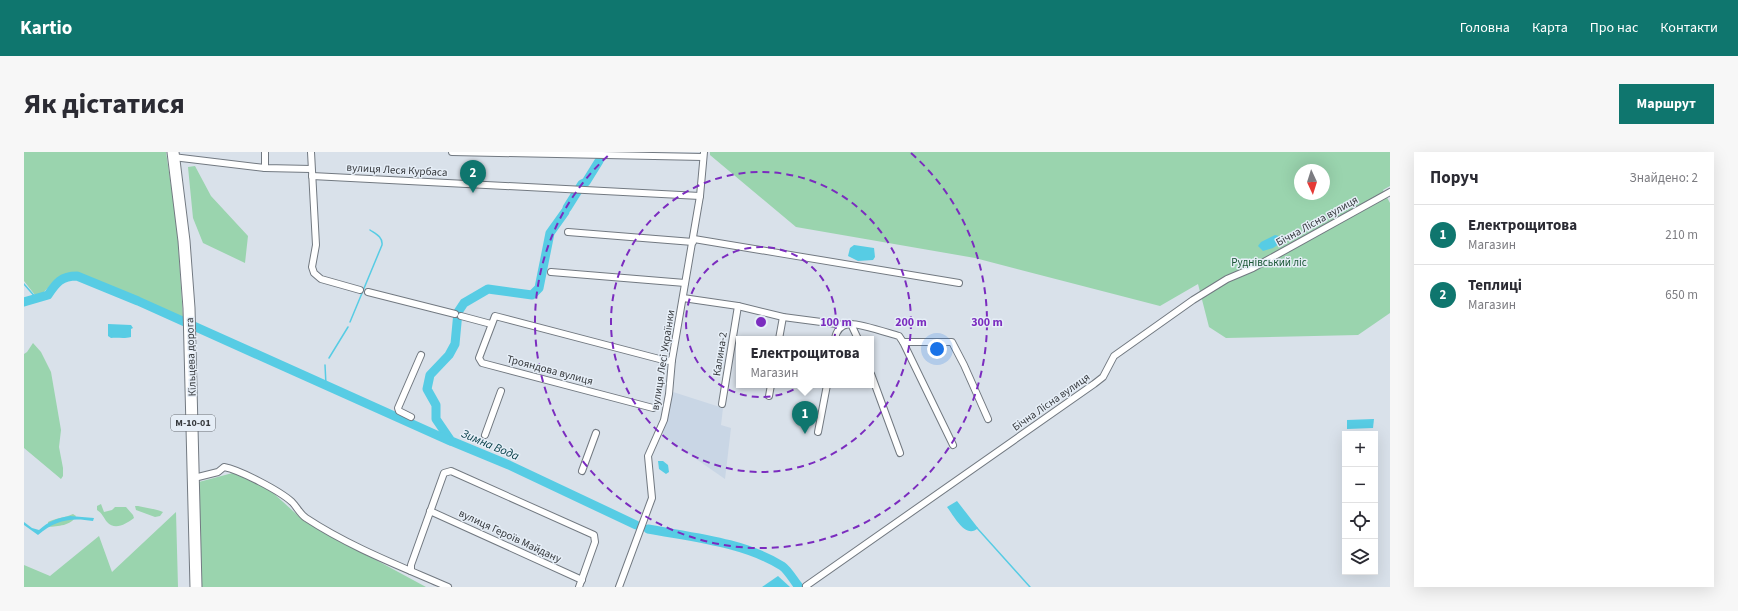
<!DOCTYPE html>
<html lang="uk">
<head>
<meta charset="utf-8">
<style>
	body { margin:0; font-family:"Source Sans 3",sans-serif; background:#f7f7f7; color:#2b2b33 }
	.controls { position:absolute; right:12px; bottom:12px; display:grid; overflow:hidden; border-radius:0px; box-shadow:0 4px 16px #0002 }
	.controls button { width:36px; height:36px; display:grid; place-items:center; padding:0; border:0; border-bottom:1px solid #e1e1e2; background:#fff; color:#2b2b33; font:20px sans-serif }
	.compass { position:absolute; left:1270px; top:12px; width:36px; height:36px; border-radius:50%; background:#fff; box-shadow:0 4px 16px #0002; rotate:176deg }
	.you { position:absolute; left:913px; top:197px; width:14px; height:14px; margin:-10px; border:3px solid #fff; border-radius:50%; background:#1a73e8; box-shadow:0 0 0 6px #1a73e833 }
	.badge { display:grid; place-items:center; width:26px; height:26px; border-radius:50%; background:#0f766e; color:#fff; font-size:13px; font-weight:700 }
	.pin { position:absolute; translate:-50% -33px; filter:drop-shadow(0 1px 2px #0008) }
	.pin::after { content:''; position:absolute; top:21px; width:14px; height:12px; background:inherit; clip-path:polygon(0 0,100% 0,50% 100%) }
	.popup { position:absolute; left:712px; top:184px; width:138px; height:52px; box-sizing:border-box; display:grid; place-content:center; border-radius:0px; background:#fff; filter:drop-shadow(0 1px 3px #0005); font-size:13px; white-space:nowrap; color:#7c7c81 }
	.popup b { font-size:15px; color:#2b2b33 }
	.popup::after { content:''; position:absolute; left:50%; top:100%; margin-left:-8px; border:8px solid transparent; border-top-color:#fff }
	.list { margin:0; padding:0; list-style:none }
	h2 { display:flex; justify-content:space-between; align-items:center; height:52px; margin:0; padding:0 16px; font-size:17px }
	h2 small { font-size:13px; font-weight:400; color:#7c7c81 }
	.list li { display:grid; grid-template-columns:26px 1fr auto; gap:12px; align-items:center; box-sizing:border-box; height:60px; padding:0 16px; border-top:1px solid #e1e1e2 }
	.list b { display:block; font-size:15px; white-space:nowrap }
	.list p { margin:0; font-size:13px; white-space:nowrap; color:#7c7c81 }
	.list em { font-size:13px; font-style:normal; color:#7c7c81 }
	.icon { flex:none; width:22px; height:22px; fill:none; stroke:currentColor; stroke-width:2; stroke-linecap:round; stroke-linejoin:round }
	.map { position:relative; flex:none; width:1366px; height:435px; overflow:hidden; border-radius:0px }
	header { display:flex; align-items:center; gap:24px; box-sizing:border-box; height:56px; padding:0 20px; background:#0f766e; color:#fff }
	header strong { font-size:19px }
	nav { display:flex; gap:22px; margin-inline-start:auto; font-size:14px }
	.intro { display:flex; align-items:center; justify-content:space-between; box-sizing:border-box; height:96px; padding:0 24px }
	h1 { margin:0; font-size:28px }
	.button { padding:10px 18px; border-radius:0px; background:#0f766e; color:#fff; font-size:14px; font-weight:700 }
	main { display:flex; gap:24px; padding:0 24px }
	aside { flex:1; background:#fff; border-radius:0px; box-shadow:0 4px 16px #0002 }
	.map>svg:first-child { display:block }
	.built { fill:#c9d6e5 }
	.green { fill:#9ad4ae; fill-rule:evenodd }
	.water { fill:#57cce4 }
	.lines { fill:none; stroke-linecap:round; stroke-linejoin:round }
	.stream { stroke:#57cce4; stroke-width:1.5 }
	.river { stroke:#57cce4; stroke-width:9 }
	.street-casing { stroke:#727981; stroke-width:8 }
	.highway-casing { stroke:#727981; stroke-width:13 }
	.street { stroke:#fff; stroke-width:6 }
	.highway { stroke:#fff; stroke-width:11 }
	.ring { fill:none; stroke:#7b2cbf; stroke-width:2; stroke-dasharray:7 5 }
	.labels { text-anchor:middle; dominant-baseline:central; stroke-width:3; stroke-linejoin:round; paint-order:stroke }
	.shield { fill:#e6eef7; stroke:#6c7076; stroke-width:1 }
	.shield-label { font-size:10px; font-weight:bold; fill:#373a3e }
	.street-label { font-size:11px; fill:#373a3e; stroke:#e6eef7 }
	.park-label { font-size:11px; fill:#1a5635; stroke:#e6eef7 }
	.water-label { font-size:12px; font-style:italic; fill:#0b414b; stroke:#e6eef7 }
	.centre { fill:#7b2cbf; stroke:#e6eef7; stroke-width:2 }
	.ring-label { font-size:12px; text-anchor:middle; font-weight:bold; fill:#7b2cbf; stroke:#e6eef7; stroke-width:3; stroke-linejoin:round; paint-order:stroke }
</style>
</head>
<body>
<header>
<strong>Kartio</strong>
<nav><a>Головна</a><a>Карта</a><a>Про нас</a><a>Контакти</a></nav>
</header>
<div class="intro"><h1>Як дістатися</h1><a class="button">Маршрут</a></div>
<main>
<div class="map">
<svg width="1366" height="435" viewBox="0 0 1366 435">
	<rect width="100%" height="100%" fill="#d9e1ea"/>
	<polygon class="built" points="646,239 699,256 697,273 707,276 701,327 639,284 641,261"/>
	<g class="green">
		<polygon points="0,0 142,0 153,74 159,166 54,121 32,127 18,142 11,143 0,129"/>
		<path d="M 686,0 L 1366,0 L 1366,34 L 1359,38 L 1366,51 L 1366,161 L 1334,183 L 1202,186 L 1185,175 L 1174,132 L 1136,154 L 951,106 L 772,75 L 686,3 ZM 1276,18 L 1300,18 L 1300,42 L 1276,42 Z"/>
		<polygon points="171,14 187,44 224,84 221,111 179,91 169,66 164,15"/>
		<polygon points="9,191 17,200 27,220 37,278 35,295 39,316 39,324 37,327 0,296 0,202 3,200"/>
		<polygon points="216,319 247,339 280,369 402,435 178,435 175,330"/>
		<path d="M 77,352 L 80,360 L 88,358 L 91,355 L 102,355 L 109,363 L 110,366 C 102,372 91,379 83,370 C 79,365 79,362 73,358 L 73,354 Z"/>
		<path d="M 114,354 C 122,356 133,357 139,360 L 136,364 L 131,365 L 112,358 L 111,354 Z"/>
		<polygon points="152,360 154,435 0,435 0,413 26,424 75,384 88,420"/>
		<path d="M 49,362 L 52,364 C 47,374 34,374 24,375 L 24,370 C 31,366 41,366 49,362 Z"/>
	</g>
	<g class="water">
		<polygon points="1251,83 1259,85 1258,90 1249,96 1239,99 1234,94 1237,90"/>
		<polygon points="830,93 850,96 851,105 849,108 834,109 824,104 826,96"/>
		<path d="M 84,172 L 107,173 L 109,176 L 107,177 L 107,185 C 99,187 94,185 87,186 L 84,184 Z"/>
		<polygon points="1350,267 1349,276 1323,277 1323,268"/>
		<polygon points="634,309 639,309 644,313 645,320 642,322 635,317"/>
		<path d="M 933,349 L 954,376 C 942,388 930,364 923,355 Z"/>
		<path d="M 46,364 L 70,366 L 69,369 C 47,365 31,368 14,383 L 0,373 L 0,370 L 8,376 L 15,378 C 25,369 33,366 46,364 Z"/>
		<polygon points="754,424 766,435 738,435"/>
	</g>
	<g class="lines">
		<g class="stream">
			<polyline points="0,132 13,147"/>
			<path d="M 326,170 L 358,93 C 359,85 352,82 346,78"/>
			<polyline points="305,206 324,175"/>
			<polyline points="301,213 302,233"/>
			<polyline points="953,376 1006,435"/>
		</g>
		<g class="river">
			<polyline points="543,56 558,32 562,30 575,9"/>
			<polyline points="541,60 526,81 515,136 508,143 464,137 440,151 434,160 431,192 425,203 406,223 403,237 412,253 412,267 427,289 485,313 612,373"/>
			<path d="M 0,150 L 24,143 C 32,131 37,124 53,124 L 114,149 L 426,289"/>
			<path d="M 624,377 C 666,385 720,390 758,414 C 764,418 770,429 775,435"/>
		</g>
		<defs>
			<g id="street">
				<polyline points="287,0 292,93 288,115 290,121 297,127 336,138"/>
				<polyline points="428,0 679,5"/>
				<polyline points="149,5 241,16 287,17"/>
				<polyline points="241,16 241,0"/>
				<polyline points="288,24 676,44"/>
				<polyline points="544,80 669,90"/>
				<polyline points="670,87 935,131"/>
				<polyline points="527,120 661,131"/>
				<polyline points="344,140 431,162"/>
				<polyline points="659,146 714,154 759,165 820,173"/>
				<polyline points="437,164 467,172"/>
				<polyline points="827,172 834,187"/>
				<polyline points="755,187 759,165"/>
				<path d="M 811,187 C 812,179 817,173 825,172 C 835,171 864,181 875,184 L 879,190 L 928,190 L 940,213 L 964,267"/>
				<polyline points="879,190 929,293"/>
				<polyline points="847,222 876,301"/>
				<polyline points="745,244 747,233"/>
				<polyline points="698,252 714,154"/>
				<polyline points="629,256 458,211 455,206 471,164 643,209 648,208"/>
				<polyline points="387,265 375,259 374,256 397,203"/>
				<polyline points="794,280 803,233"/>
				<polyline points="461,283 477,239"/>
				<polyline points="558,319 572,281"/>
				<path d="M 170,326 L 194,320 L 200,315 C 216,318 256,339 268,350 C 273,355 276,362 282,366 C 326,395 376,414 424,435"/>
				<polyline points="406,359 558,428"/>
				<polyline points="387,419 387,413 420,321 427,319 570,383 571,390 555,435"/>
				<polyline points="782,434 1070,232 1079,225 1090,204 1169,148 1203,127 1229,116 1366,40"/>
				<polyline points="595,435 628,346 624,304 640,268 645,242 648,208 676,44 680,0"/>
			</g>
			<polyline id="highway" points="149,0 160,89 165,156 172,435"/>
		</defs>
		<use href="#street" class="street-casing"/>
		<use href="#highway" class="highway-casing"/>
		<use href="#street" class="street"/>
		<use href="#highway" class="highway"/>
	</g>
	<g class="ring">
		<circle cx="737" cy="170" r="75"/>
		<circle cx="737" cy="170" r="150"/>
		<path d="M887 1A226 226 0 1 1 587 1"/>
	</g>
	<g class="labels">
		<rect class="shield" x="147" y="263" width="44" height="16" rx="3"/>
		<g class="shield-label">
			<text x="169" y="271">М-10-01</text>
		</g>
		<g class="street-label">
			<text transform="translate(373 18) rotate(3)">вулиця Леся Курбаса</text>
			<text transform="translate(1293 69) rotate(-29)">Бічна Лісна вулиця</text>
			<text transform="translate(696 202) rotate(-81)">Калина-2</text>
			<text transform="translate(167 205) rotate(-92)">Кільцева дорога</text>
			<text transform="translate(639 208) rotate(-81)">вулиця Лесі Українки</text>
			<text transform="translate(526 218) rotate(15)">Трояндова вулиця</text>
			<text transform="translate(1027 250) rotate(-35)">Бічна Лісна вулиця</text>
			<text transform="translate(486 384) rotate(25)">вулиця Героїв Майдану</text>
		</g>
		<g class="park-label">
			<text x="1245" y="110">Руднівський ліс</text>
		</g>
		<g class="water-label">
			<text transform="translate(466 293) rotate(23)">Зимна Вода</text>
		</g>
	</g>
	<circle cx="737" cy="170" r="6" class="centre"/>
	<g class="ring-label">
		<text x="812" y="174">100 m</text>
		<text x="887" y="174">200 m</text>
		<text x="963" y="174">300 m</text>
	</g>
</svg>
<div class="controls">
<button>+</button>
<button>−</button>
<button><svg class="icon" aria-label="locate" viewBox="0 0 24 24"><circle cx="12" cy="12" r="6"/><path d="M12 2v4M12 18v4M2 12h4M18 12h4"/></svg></button>
<button><svg class="icon" aria-label="layers" viewBox="0 0 24 24"><path d="M12 4l9 5-9 5-9-5zM3 14l9 5 9-5"/></svg></button>
</div>
<svg class="compass" viewBox="-18 -18 36 36"><path d="M0-13l5 13h-10z" fill="#e53935"/><path d="M0 13l5-13h-10z" fill="#7c7c81"/></svg>
<div class="you"></div>
<div class="pin badge" style="left:781px;top:282px">1</div>
<div class="popup"><b>Електрощитова</b>Магазин</div>
<div class="pin badge" style="left:449px;top:41px">2</div>
</div>
<aside>
<h2>Поруч<small>Знайдено: 2</small></h2>
<ul class="list">
<li><span class="badge">1</span><div><b>Електрощитова</b><p>Магазин</p></div><em>210 m</em></li>
<li><span class="badge">2</span><div><b>Теплиці</b><p>Магазин</p></div><em>650 m</em></li>
</ul>
</aside>
</main>
</body>
</html>
